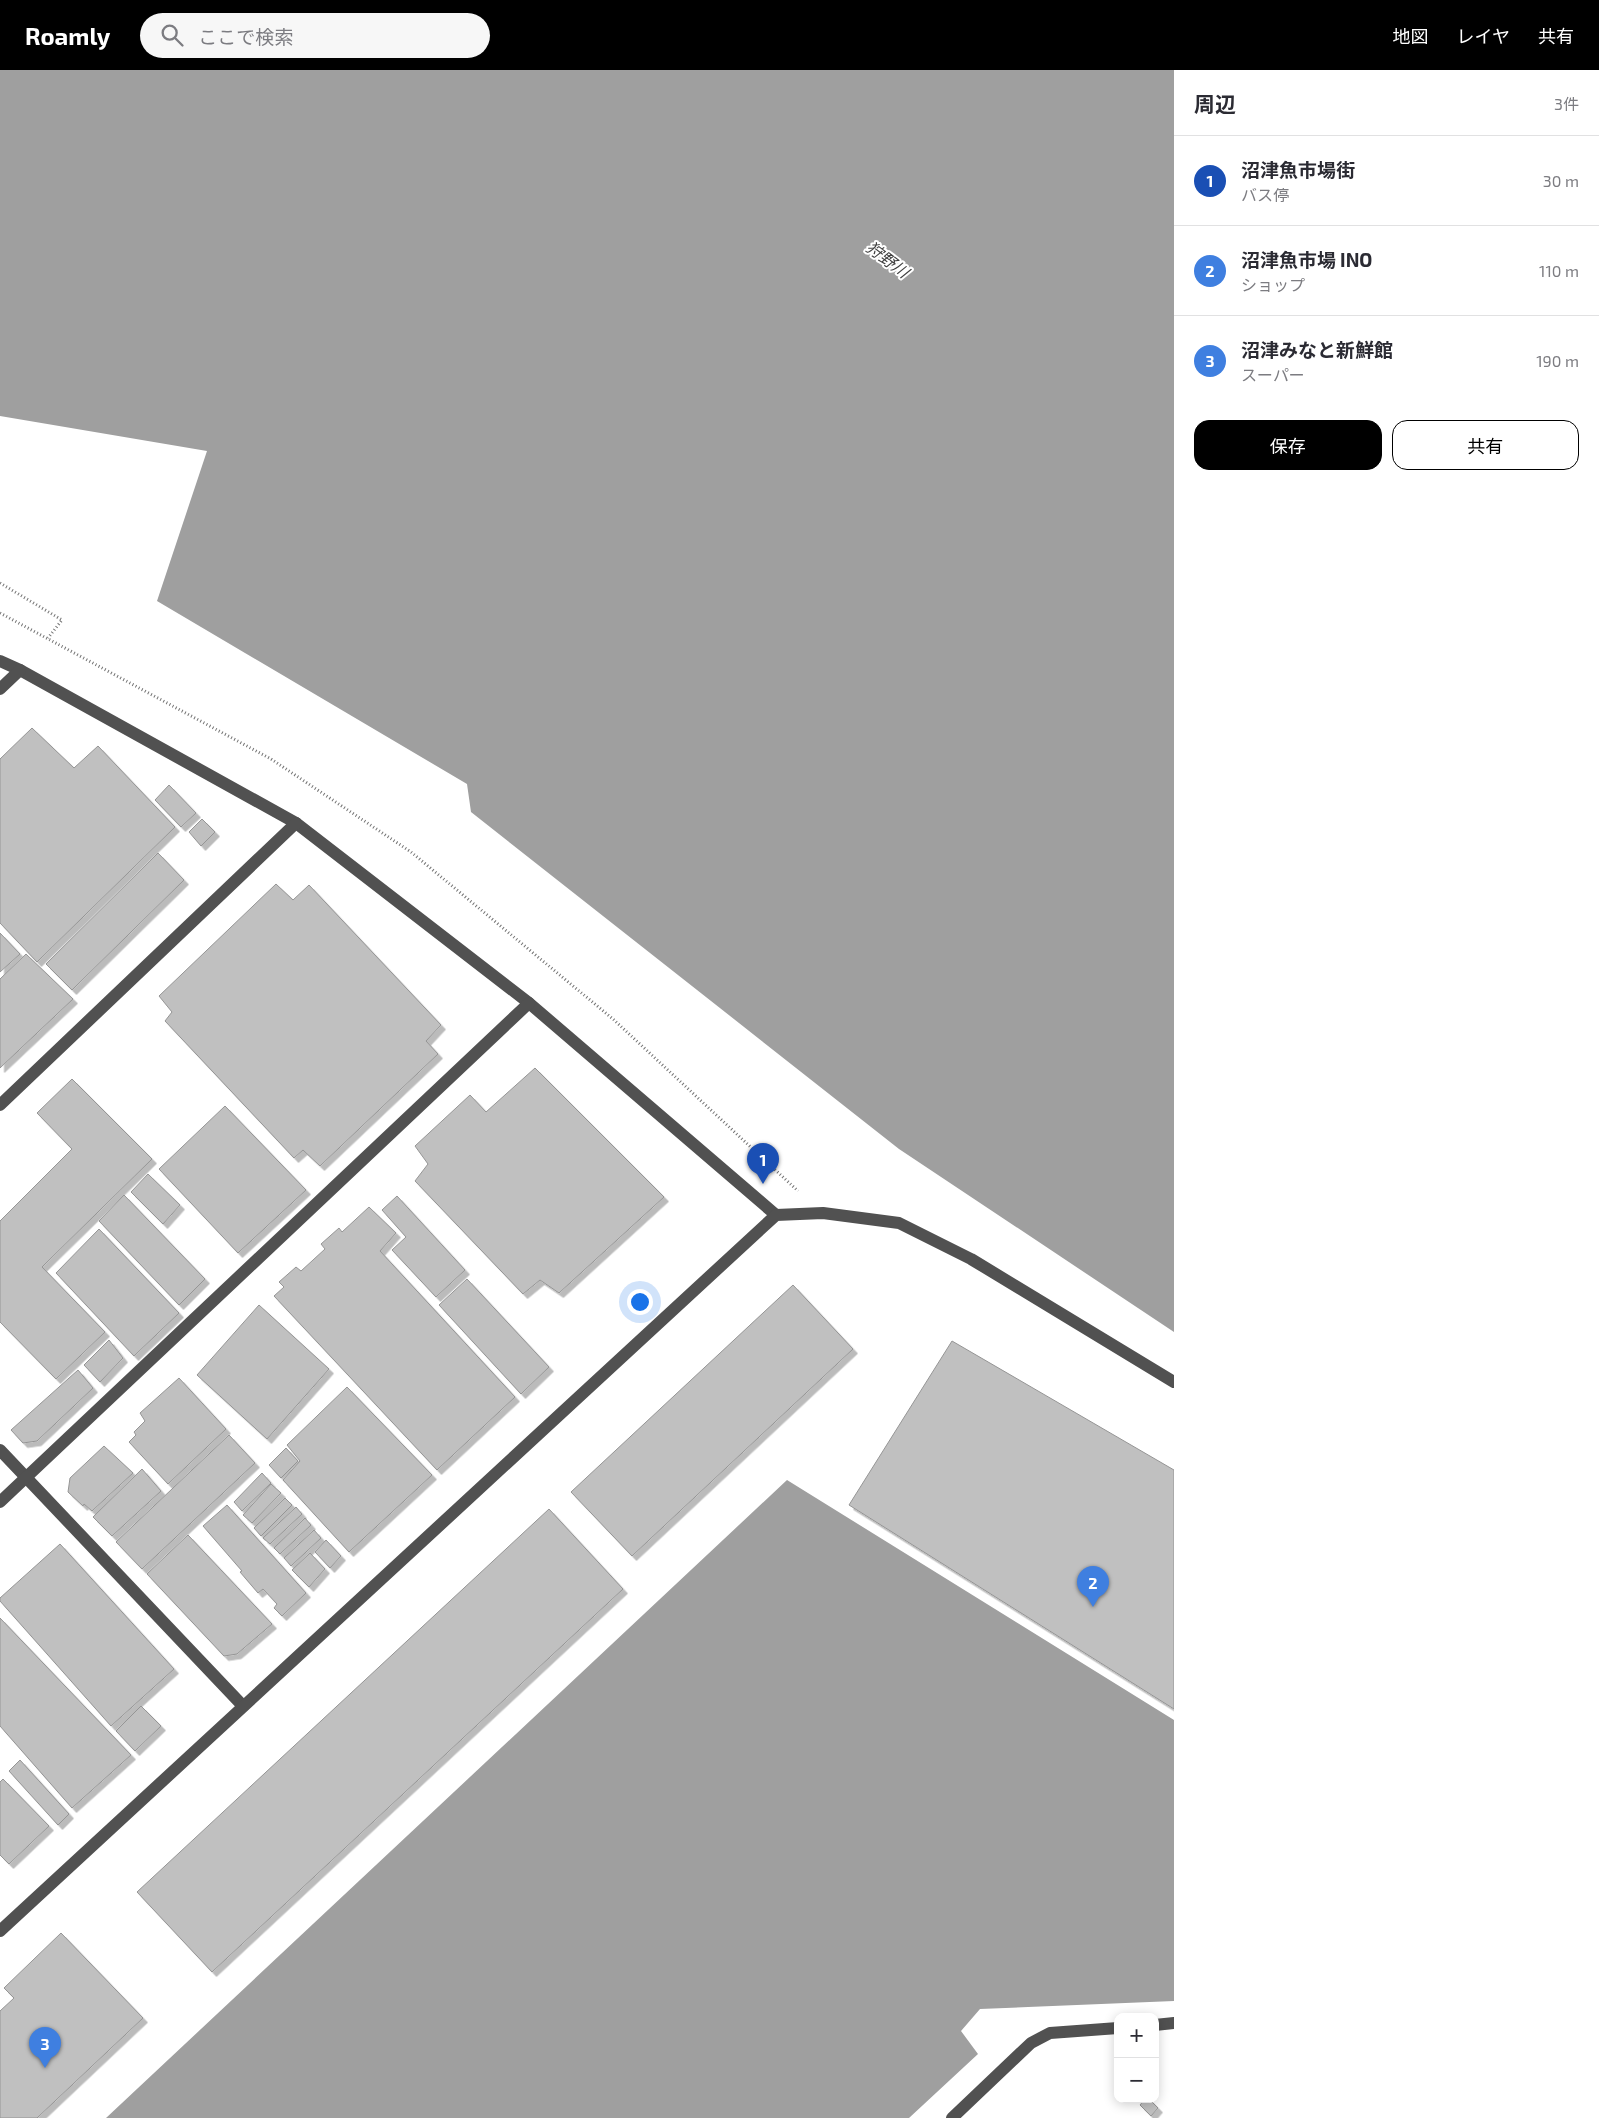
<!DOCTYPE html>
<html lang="ja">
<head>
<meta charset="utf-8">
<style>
	body { margin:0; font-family:"Exo 2","Noto Sans JP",sans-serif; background:#f7f7f7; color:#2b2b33 }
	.controls { position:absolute; right:15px; bottom:15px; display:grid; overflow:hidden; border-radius:10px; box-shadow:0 2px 12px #0003 }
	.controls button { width:45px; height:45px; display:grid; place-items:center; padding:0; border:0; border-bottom:1px solid #e1e1e2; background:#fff; color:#2b2b33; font:25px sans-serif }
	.you { position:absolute; left:639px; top:1231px; width:18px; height:18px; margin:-12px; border:4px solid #fff; border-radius:50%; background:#1a73e8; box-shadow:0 0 0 8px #1a73e833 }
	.badge { display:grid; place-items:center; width:32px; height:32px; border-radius:50%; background:#000; color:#fff; font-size:16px; font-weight:700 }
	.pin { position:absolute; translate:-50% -41px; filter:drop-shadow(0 1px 2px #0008) }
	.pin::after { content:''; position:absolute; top:26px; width:18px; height:15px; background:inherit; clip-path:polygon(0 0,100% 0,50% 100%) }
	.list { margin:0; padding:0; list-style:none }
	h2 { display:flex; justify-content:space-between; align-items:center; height:65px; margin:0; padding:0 20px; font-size:21px }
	h2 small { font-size:16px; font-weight:400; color:#7c7c81 }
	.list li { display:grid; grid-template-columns:32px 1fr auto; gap:15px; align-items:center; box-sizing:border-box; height:90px; padding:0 20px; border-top:1px solid #e1e1e2 }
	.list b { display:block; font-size:19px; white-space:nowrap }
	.list p { margin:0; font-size:16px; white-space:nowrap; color:#7c7c81 }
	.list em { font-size:16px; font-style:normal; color:#7c7c81 }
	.actions { display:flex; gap:10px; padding:15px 20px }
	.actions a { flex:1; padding:11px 0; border:1px solid #000; border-radius:15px; text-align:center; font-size:18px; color:#000 }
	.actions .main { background:#000; color:#fff }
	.icon { flex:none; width:28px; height:28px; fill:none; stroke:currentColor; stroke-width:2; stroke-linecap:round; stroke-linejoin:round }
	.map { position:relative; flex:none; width:1174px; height:2048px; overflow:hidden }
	header { display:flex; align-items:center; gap:30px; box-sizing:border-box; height:70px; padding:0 25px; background:#000; color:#fff }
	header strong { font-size:24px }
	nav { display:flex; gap:28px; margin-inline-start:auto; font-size:18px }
	.search { width:350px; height:45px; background:#f7f7f7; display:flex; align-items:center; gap:12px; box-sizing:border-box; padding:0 18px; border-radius:28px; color:#7c7c81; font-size:19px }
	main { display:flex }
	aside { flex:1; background:#fff }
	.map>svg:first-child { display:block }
	.water { fill:#9f9f9f }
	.building { fill:#c0c0c0; stroke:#959595; filter:url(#shadow) }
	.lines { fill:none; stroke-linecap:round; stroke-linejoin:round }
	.path { stroke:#737373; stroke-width:3; stroke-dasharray:1 2.5; stroke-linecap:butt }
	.minor { stroke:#515151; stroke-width:12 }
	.labels { text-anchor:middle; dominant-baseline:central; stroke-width:4; stroke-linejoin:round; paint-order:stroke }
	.water-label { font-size:16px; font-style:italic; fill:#404040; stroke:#fff }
</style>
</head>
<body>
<header>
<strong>Roamly</strong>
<div class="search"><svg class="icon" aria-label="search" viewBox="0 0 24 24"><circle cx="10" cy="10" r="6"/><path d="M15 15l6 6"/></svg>ここで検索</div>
<nav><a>地図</a><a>レイヤ</a><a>共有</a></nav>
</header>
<main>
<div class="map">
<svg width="1174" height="2048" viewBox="0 0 1174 2048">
	<defs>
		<filter id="shadow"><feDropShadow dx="4.5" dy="4.5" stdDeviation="0" flood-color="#0004"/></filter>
	</defs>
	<rect width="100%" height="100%" fill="#fff"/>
	<g class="water">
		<polygon points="0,0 1174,0 1174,1262 899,1079 471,742 467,714 157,531 207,381 0,346"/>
		<polygon points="787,1410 1174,1650 1174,1931 980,1939 961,1961 978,1984 909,2048 106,2048"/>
	</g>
	<g class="building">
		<polygon points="32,658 74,698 98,676 175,757 37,892 0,853 0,689"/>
		<polygon points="169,715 196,743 181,757 155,730"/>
		<polygon points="202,749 215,762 201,776 189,762"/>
		<polygon points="158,783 184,810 72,920 46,894"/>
		<polygon points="276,814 293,830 309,815 441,955 426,971 438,984 320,1096 303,1080 294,1088 165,951 172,942 159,926"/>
		<polygon points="0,863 20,884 0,902"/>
		<polygon points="26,884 73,929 0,998 0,909"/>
		<polygon points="535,998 664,1127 559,1223 540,1210 523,1224 415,1111 428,1094 415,1076 470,1025 486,1042"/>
		<polygon points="72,1009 152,1089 42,1197 105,1262 56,1309 0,1252 0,1151 72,1079 37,1043"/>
		<polygon points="225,1036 306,1120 238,1183 159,1099"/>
		<polygon points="148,1104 180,1135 163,1154 131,1122"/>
		<polygon points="124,1125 205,1209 179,1235 99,1151"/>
		<polygon points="397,1126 465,1200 436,1227 392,1180 406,1167 382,1140"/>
		<polygon points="369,1137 396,1163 380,1181 515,1327 437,1400 274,1226 284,1217 279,1212 296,1197 301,1201 325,1179 321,1174 339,1158 342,1162"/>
		<polygon points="99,1159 179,1243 134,1286 56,1203"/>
		<polygon points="467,1209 549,1297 521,1324 439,1235"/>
		<polygon points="793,1215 853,1279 632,1486 571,1422"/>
		<polygon points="259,1235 329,1299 267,1369 197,1305"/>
		<polygon points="109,1270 123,1288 100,1312 84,1295"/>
		<polygon points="952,1271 1174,1400 1174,1639 849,1435"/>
		<polygon points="78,1300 93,1318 37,1371 23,1373 11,1360"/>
		<polygon points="179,1308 226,1359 168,1414 129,1372 136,1365 134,1362 145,1351 140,1343"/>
		<polygon points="347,1317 432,1405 349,1482 283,1410 300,1391 287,1375"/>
		<polygon points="229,1365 255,1393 142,1499 116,1472"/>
		<polygon points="104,1376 133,1403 92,1441 84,1434 83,1436 68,1422 70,1408"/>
		<polygon points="286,1378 298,1391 281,1408 269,1395"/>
		<polygon points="142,1399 161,1421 112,1466 93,1447"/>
		<polygon points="262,1403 271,1413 242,1441 234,1432"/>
		<polygon points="271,1414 281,1423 252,1453 243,1445"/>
		<polygon points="285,1428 292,1435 261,1466 254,1458"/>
		<polygon points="227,1435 306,1523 282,1546 274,1538 277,1534 263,1519 258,1523 240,1502 242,1501 203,1456"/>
		<polygon points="296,1437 302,1444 270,1474 263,1468"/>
		<polygon points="549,1439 623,1519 212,1902 137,1822"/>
		<polygon points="305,1448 311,1455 280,1484 274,1478"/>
		<polygon points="314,1460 321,1468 291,1496 284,1488"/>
		<polygon points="188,1465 272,1554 237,1584 224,1586 147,1504"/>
		<polygon points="326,1470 341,1486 330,1498 315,1482"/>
		<polygon points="60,1474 174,1599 111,1656 0,1531 0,1528"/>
		<polygon points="310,1483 325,1499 309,1517 292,1500"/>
		<polygon points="0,1548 131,1685 72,1738 0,1656"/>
		<polygon points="141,1636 161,1656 135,1681 116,1661"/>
		<polygon points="20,1690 69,1744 58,1755 9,1701"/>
		<polygon points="3,1709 49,1756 9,1794 0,1785 0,1712"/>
		<polygon points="61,1863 143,1948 37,2048 0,2048 0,1941 14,1928 4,1918"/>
		<polygon points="1145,2029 1149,2029 1158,2038 1151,2046 1140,2035"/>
	</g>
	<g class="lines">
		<g class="path">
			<polyline points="0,513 62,550 48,568"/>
			<polyline points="0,543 271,689 411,782 613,949 798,1121"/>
		</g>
		<g class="minor">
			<polyline points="0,591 20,600 296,753 529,933 776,1145"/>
			<polyline points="0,619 20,600"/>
			<polyline points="0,1035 296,753"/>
			<polyline points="0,1380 243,1636"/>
			<polyline points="0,1432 529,933"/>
			<polyline points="0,1861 776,1145 823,1143 899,1153 971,1189 1174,1312"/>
			<polyline points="1155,1955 1174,1953"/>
			<polyline points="952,2048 1031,1973 1050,1963 1118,1958"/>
		</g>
	</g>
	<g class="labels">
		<g class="water-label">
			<text transform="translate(888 189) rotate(37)">狩野川</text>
		</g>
	</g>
</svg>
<div class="controls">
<button>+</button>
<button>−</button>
</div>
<div class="you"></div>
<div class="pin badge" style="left:763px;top:1114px;background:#1a4fb4">1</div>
<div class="pin badge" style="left:1093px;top:1537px;background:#3f7fe0">2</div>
<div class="pin badge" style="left:45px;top:1998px;background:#3f7fe0">3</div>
</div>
<aside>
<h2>周辺<small>3件</small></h2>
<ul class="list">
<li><span class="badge" style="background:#1a4fb4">1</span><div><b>沼津魚市場街</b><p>バス停</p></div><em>30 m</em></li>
<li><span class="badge" style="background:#3f7fe0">2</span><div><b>沼津魚市場 INO</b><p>ショップ</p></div><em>110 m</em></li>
<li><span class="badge" style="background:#3f7fe0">3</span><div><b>沼津みなと新鮮館</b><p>スーパー</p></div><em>190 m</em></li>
</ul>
<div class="actions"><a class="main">保存</a><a>共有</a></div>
</aside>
</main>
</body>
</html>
